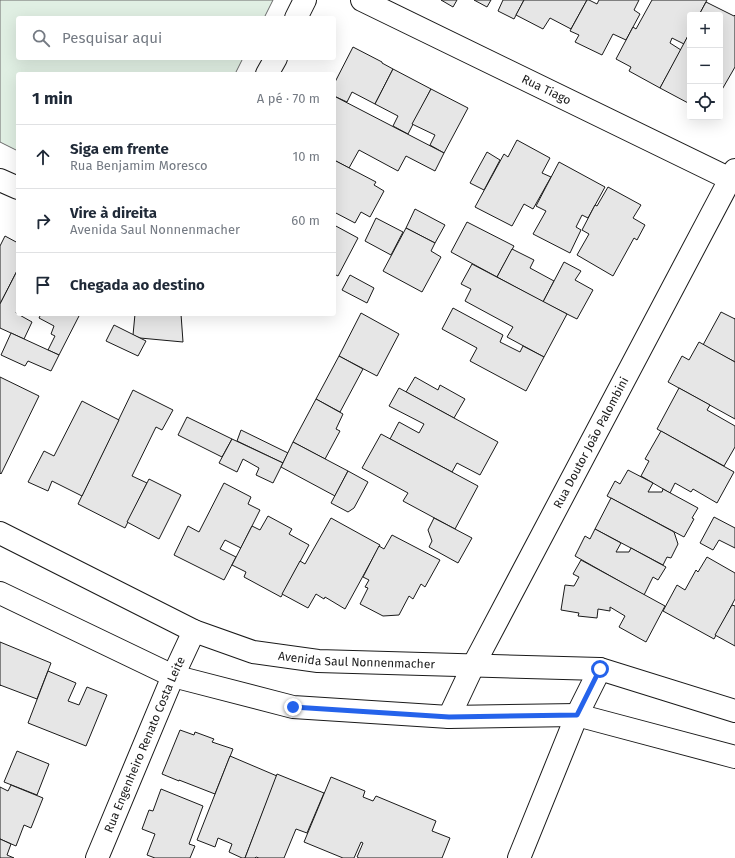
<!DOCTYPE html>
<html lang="pt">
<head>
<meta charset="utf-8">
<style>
	body { margin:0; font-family:"Fira Sans",sans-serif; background:#f2f2f3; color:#1f2937 }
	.controls { position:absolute; right:12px; top:12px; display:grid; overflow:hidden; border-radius:4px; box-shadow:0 4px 16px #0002 }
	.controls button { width:36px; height:36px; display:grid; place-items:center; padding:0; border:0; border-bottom:1px solid #e0e1e3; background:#fff; color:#1f2937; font:20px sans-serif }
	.stop { position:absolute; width:12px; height:12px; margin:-9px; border:3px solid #2563eb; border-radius:50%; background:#fff }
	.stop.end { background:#2563eb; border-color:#fff; box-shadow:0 1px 4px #0008 }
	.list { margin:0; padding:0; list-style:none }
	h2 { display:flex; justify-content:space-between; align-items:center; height:52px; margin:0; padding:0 16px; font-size:17px }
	h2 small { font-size:13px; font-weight:400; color:#747a83 }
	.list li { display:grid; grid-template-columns:26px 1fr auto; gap:12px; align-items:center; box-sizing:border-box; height:64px; padding:0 16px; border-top:1px solid #e0e1e3 }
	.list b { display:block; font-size:15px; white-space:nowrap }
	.list p { margin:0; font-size:13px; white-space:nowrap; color:#747a83 }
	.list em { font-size:13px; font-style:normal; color:#747a83 }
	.icon { flex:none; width:22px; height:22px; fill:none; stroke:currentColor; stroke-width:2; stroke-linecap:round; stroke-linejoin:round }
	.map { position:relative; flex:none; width:735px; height:858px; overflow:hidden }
	.search { position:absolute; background:#fff; box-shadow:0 4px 16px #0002; left:16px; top:16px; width:320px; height:44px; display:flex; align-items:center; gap:10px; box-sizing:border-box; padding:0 14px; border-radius:4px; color:#747a83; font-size:15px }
	.panel { position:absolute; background:#fff; box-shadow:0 4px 16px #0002; left:16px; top:72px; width:320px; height:244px; border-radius:4px }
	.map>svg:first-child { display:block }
	.green { fill:#e0efe3; stroke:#6a6a6a }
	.building { fill:#e6e6e6; stroke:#1a1a1a }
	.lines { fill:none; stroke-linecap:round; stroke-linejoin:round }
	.minor-casing { stroke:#1a1a1a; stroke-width:24 }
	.minor { stroke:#fff; stroke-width:22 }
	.route { stroke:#2563eb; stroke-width:5 }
	.labels { text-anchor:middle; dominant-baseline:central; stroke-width:3; stroke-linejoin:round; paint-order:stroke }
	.street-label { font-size:12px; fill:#1a1a1a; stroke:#fff }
</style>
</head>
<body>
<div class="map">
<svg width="735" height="858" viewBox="0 0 735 858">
	<rect width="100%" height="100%" fill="#fff"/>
	<polygon class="green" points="0,0 273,0 264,18 18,18 18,58 243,58 235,74 18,74 18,151 0,142"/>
	<g class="building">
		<polygon points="441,0 457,0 453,7"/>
		<polygon points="474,0 491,0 487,7"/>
		<polygon points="503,0 524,0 514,19 498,11"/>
		<polygon points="524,0 587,0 571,29 550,18 543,29 516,15"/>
		<polygon points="587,0 589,0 597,4 599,0 639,0 634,10 640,14 626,40 613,34 602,55 575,42 579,35 570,31"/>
		<polygon points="652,0 707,0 699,15 690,15 690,32 684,44 672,38 670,43 681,50 660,88 629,71 631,67 616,59 633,27 636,29"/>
		<polygon points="706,2 734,16 735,15 735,67 720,93 720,15 699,15"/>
		<polygon points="690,32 690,104 660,88"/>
		<polygon points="353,47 382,62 382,63 393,69 375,104 352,92 347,102 334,96 334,84"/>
		<polygon points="393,69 431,89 408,134 393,126 398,116 375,104"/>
		<polygon points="431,89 468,108 444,153 430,145 435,135 412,124"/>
		<polygon points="334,96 444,153 435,171 406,156 398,171 359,150 349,168 334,160"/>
		<polygon points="517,140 550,158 542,173 551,177 533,209 524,204 512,226 475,207 504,154 508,157"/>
		<polygon points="487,152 500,160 484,190 470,183"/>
		<polygon points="334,160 376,182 374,185 384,191 370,217 361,212 355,223 334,212"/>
		<polygon points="559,162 605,187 588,218 582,215 576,227 581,230 570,253 533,234 546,211 536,206"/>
		<polygon points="608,187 641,205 633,218 645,225 637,240 634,238 613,276 577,255 589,234 582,230 595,205 597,206"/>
		<polygon points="415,209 445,225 435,243 406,228"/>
		<polygon points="376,218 403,232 391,255 365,241"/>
		<polygon points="467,222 514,246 497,277 451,252"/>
		<polygon points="334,225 358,238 338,276 334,274"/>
		<polygon points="406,228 435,243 431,251 441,257 422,292 383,271"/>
		<polygon points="5,236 18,243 18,269 0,304 0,246"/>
		<polygon points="512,249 534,260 530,268 554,281 543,302 497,277"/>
		<polygon points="564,262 581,271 575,280 593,290 577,319 543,302"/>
		<polygon points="472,264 567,314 544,357 507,337 513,327 465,301 471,289 461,284"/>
		<polygon points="18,269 18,309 16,313 32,322 24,339 0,328 0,304"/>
		<polygon points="350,275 374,288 367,303 342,290"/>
		<polygon points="453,308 503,335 500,342 520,352 523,346 544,357 526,391 470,361 477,348 442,329"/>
		<polygon points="721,312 735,319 735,318 735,362 703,345"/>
		<polygon points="361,313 399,334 377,376 339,356"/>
		<polygon points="41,314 80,314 59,355 48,350 55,336 51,334 54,326 39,318"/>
		<polygon points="135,314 181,314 183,342 140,338 133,335"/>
		<polygon points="114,325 146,341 138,356 106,341"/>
		<polygon points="11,333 59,355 51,371 28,361 25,366 1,355"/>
		<polygon points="699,342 735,362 735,419 668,382 682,356 689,360"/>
		<polygon points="339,356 363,369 340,412 316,399"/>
		<polygon points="0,377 39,396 1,474 0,473"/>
		<polygon points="415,377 438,390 440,385 465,399 454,418 406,392"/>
		<polygon points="399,388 498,442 480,475 457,463 452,472 390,439 399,422 419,433 424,424 389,406"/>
		<polygon points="679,388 710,405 707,410 735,426 735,447 724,466 657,429"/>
		<polygon points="133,390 173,410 162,430 156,427 132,476 147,483 125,528 78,504"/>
		<polygon points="316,399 343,414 336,429 340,431 325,459 293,442"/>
		<polygon points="82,401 119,420 82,496 52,481 48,491 28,482 44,451 54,456"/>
		<polygon points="187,417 232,439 222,457 178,435"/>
		<polygon points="241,430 288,453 283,463 237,441"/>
		<polygon points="661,431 734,472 717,503 693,489 691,492 675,483 670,493 641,476 649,461 645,459"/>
		<polygon points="381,434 478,486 455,529 403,501 408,493 362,468"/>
		<polygon points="232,439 283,463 273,483 256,475 259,468 243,459 237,472 219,463"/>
		<polygon points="293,442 348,471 335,496 281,467"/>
		<polygon points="628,470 653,483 648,492 662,492 663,489 698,508 692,518 694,519 684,537 607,496 615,481 620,484"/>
		<polygon points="348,471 368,482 354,508 348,512 331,503"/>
		<polygon points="149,479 181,495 159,539 127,522"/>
		<polygon points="224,483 251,497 248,504 260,510 241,548 225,540 220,549 236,557 224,580 174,555 188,526 199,532"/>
		<polygon points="611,498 674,532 678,544 671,558 667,557 663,565 595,529"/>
		<polygon points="268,516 292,529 289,534 309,545 281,597 244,577 246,572 232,565 252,526 260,530"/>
		<polygon points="714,517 735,528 735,548 719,540 713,550 700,543"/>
		<polygon points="331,518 380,545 345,609 325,597 324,599 316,594 308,608 282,594 300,561 305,564"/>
		<polygon points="434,518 472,538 458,563 429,547 432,541 428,530"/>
		<polygon points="595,529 621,543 616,552 629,552 631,548 666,567 658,580 653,577 644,595 575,556 585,536 590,539"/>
		<polygon points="392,535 440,560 425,587 421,584 413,599 409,596 399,615 383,616 360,604 368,588 365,587 369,580 363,577 379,546 384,549"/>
		<polygon points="707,557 735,573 735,599 714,639 663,611 677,585 685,590 696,570 698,572"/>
		<polygon points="581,560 665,606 646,642 619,627 625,616 610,607 610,611 598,609 597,618 578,616 579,613 561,610 565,585 574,586 579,577 573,574"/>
		<polygon points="732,605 735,606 735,646 715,635"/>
		<polygon points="0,642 51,663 37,699 0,685 0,686"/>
		<polygon points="48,671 76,683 68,701 79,705 87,687 107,695 86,746 28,723"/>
		<polygon points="180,730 194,735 195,732 214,739 212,742 233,749 215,794 179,780 179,781 162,774"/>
		<polygon points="17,751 49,764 37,795 4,782"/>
		<polygon points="230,756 277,776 245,858 242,858 229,852 232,844 218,838 215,847 197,840"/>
		<polygon points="277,774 324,793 307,833 296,829 284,858 259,858 256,857 255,858 245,858"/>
		<polygon points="331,777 365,791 363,797 373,801 376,796 436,821 432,831 450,838 442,858 359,858 357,857 363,843 361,842 354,858 343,858 304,842"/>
		<polygon points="11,785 43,798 31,828 24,825 16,846 0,839 0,787 8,791"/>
		<polygon points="161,789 203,806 189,844 195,846 190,858 155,858 147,855 155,834 142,829 149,810 153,811"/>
		<polygon points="0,839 11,844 7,855 14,858 0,858"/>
	</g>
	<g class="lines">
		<defs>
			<g id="minor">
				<path id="s1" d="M 362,0 L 730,179"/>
				<polyline points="296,18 305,0"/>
				<polyline points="267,74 276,58"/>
				<polyline points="0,180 18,188"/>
				<path id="s2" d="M 0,533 L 194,631 L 253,652 L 318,661 L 600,669 L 735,711"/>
				<polyline points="0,593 173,676 293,707 449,717 577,715 735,757"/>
				<path id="s3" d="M 449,717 L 473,666 L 735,170"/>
				<path id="s4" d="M 97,858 L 173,676 L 194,631"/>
				<polyline points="519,858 577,715 600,669"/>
			</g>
		</defs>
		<use href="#minor" class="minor-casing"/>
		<use href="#minor" class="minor"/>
	</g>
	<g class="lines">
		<polyline class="route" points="293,707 449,717 577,715 600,669"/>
	</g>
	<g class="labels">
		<g class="street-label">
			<text stroke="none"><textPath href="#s1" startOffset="205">Rua Tiago</textPath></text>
			<text stroke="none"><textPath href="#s3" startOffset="309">Rua Doutor João Palombini</textPath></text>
			<text stroke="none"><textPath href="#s2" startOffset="384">Avenida Saul Nonnenmacher</textPath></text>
			<text stroke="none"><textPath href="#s4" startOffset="123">Rua Engenheiro Renato Costa Leite</textPath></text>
		</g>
	</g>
</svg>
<div class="controls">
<button>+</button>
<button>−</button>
<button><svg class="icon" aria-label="locate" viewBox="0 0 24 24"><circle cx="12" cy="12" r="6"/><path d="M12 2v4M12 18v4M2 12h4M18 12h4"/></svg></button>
</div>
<div class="stop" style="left:600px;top:669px"></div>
<div class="stop end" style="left:293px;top:707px"></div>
<div class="search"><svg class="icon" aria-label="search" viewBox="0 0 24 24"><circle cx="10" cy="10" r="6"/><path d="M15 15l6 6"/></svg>Pesquisar aqui</div>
<section class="panel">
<h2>1 min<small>A pé · 70 m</small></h2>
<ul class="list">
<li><svg class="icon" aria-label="ahead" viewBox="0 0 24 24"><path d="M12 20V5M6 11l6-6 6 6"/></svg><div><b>Siga em frente</b><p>Rua Benjamim Moresco</p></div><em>10 m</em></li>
<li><svg class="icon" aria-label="right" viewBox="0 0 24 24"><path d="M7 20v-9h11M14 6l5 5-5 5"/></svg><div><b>Vire à direita</b><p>Avenida Saul Nonnenmacher</p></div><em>60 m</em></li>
<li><svg class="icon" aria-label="arrive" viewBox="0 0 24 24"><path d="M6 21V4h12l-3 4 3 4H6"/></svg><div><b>Chegada ao destino</b></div></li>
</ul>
</section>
</div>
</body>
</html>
